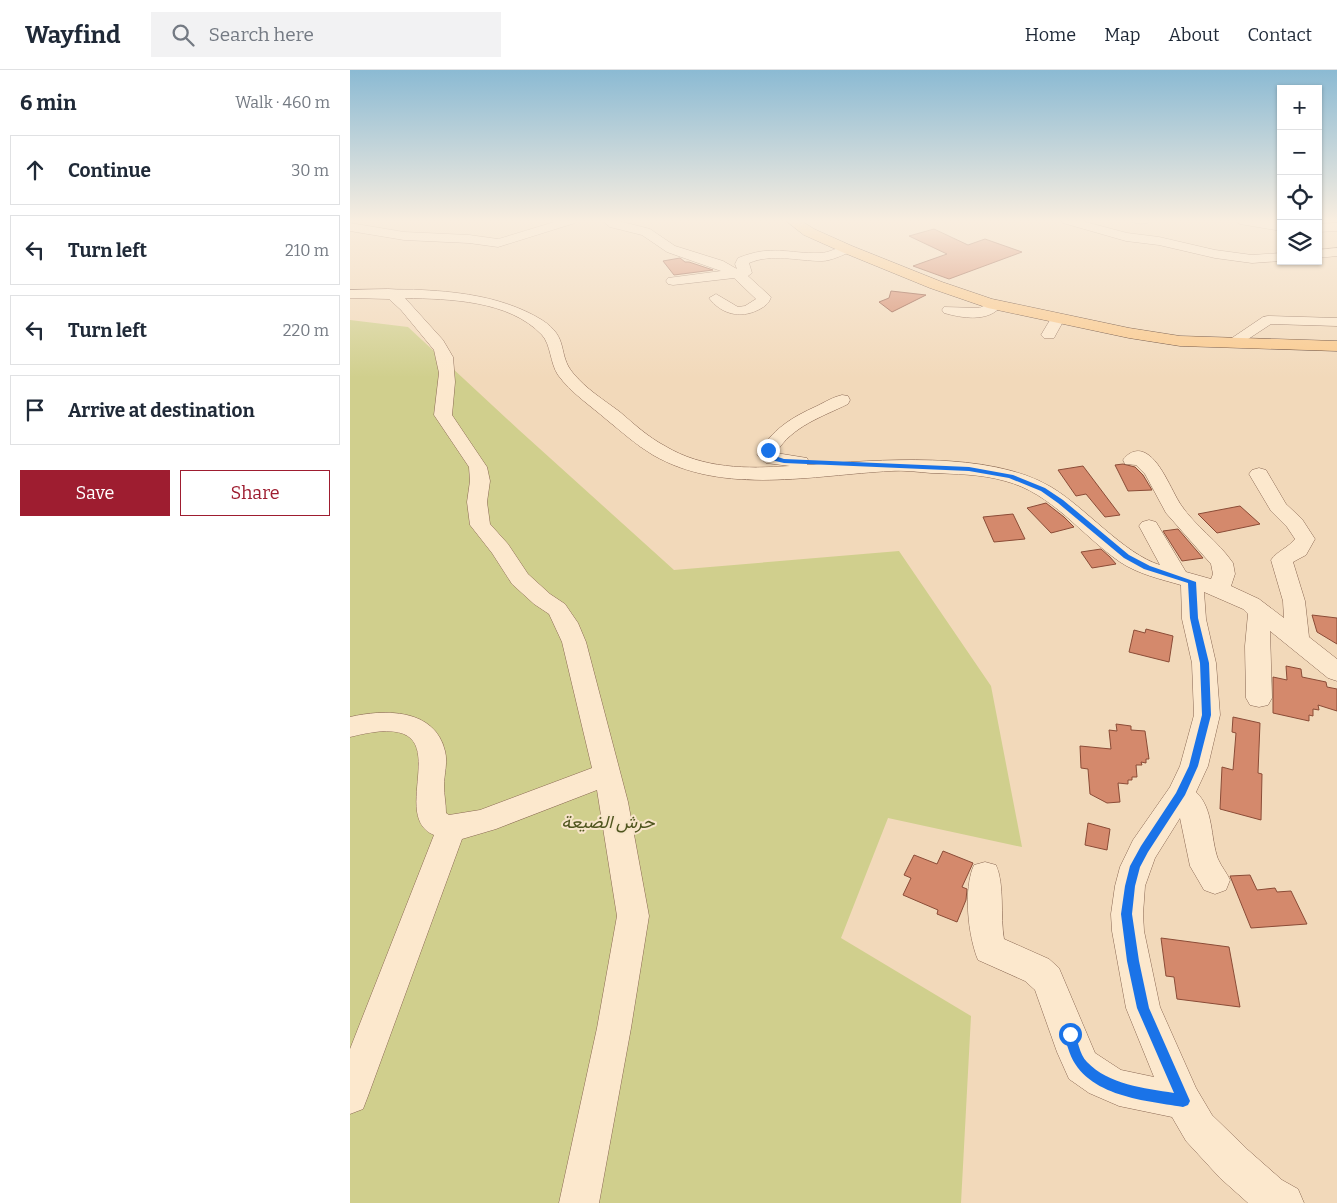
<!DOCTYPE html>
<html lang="en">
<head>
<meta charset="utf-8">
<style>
	body { margin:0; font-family:Bitter,Vazirmatn,serif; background:#f2f2f3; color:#1f2937 }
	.controls { position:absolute; right:15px; top:15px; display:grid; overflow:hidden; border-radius:0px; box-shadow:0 1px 4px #0004 }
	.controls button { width:45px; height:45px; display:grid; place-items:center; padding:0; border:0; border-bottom:1px solid #e0e1e3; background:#fff; color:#1f2937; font:25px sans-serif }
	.stop { position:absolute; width:15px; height:15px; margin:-11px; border:4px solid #1a73e8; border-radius:50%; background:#fff }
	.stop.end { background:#1a73e8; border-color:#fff; box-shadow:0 1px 5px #0008 }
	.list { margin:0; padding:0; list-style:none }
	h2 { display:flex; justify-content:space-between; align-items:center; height:65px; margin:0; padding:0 20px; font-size:21px }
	h2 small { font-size:16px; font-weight:400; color:#747a83 }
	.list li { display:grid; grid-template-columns:32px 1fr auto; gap:15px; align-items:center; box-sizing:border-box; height:70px; margin:0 10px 10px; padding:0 10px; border:1px solid #e0e1e3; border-radius:0px }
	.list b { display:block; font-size:19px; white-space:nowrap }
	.list em { font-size:16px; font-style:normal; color:#747a83 }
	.actions { display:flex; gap:10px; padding:15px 20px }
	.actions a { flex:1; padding:11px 0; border:1px solid #9e1d30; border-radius:0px; text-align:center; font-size:18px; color:#9e1d30 }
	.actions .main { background:#9e1d30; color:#fff }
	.icon { flex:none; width:28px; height:28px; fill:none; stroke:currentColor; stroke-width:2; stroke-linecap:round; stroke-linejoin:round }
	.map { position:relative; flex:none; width:987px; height:1133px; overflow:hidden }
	header { display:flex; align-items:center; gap:30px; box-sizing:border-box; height:70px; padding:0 25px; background:#fff; border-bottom:1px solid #e0e1e3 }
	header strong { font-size:24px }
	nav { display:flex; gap:28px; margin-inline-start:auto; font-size:18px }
	.search { width:350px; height:45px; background:#f2f2f3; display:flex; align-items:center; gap:12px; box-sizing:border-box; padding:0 18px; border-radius:0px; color:#747a83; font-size:19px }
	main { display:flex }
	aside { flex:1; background:#fff }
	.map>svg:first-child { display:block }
	.green { fill:#d0cf8d }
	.building { fill:#d4896c; stroke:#8b4c37 }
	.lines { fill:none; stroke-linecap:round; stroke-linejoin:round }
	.minor-casing { stroke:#8a6853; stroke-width:1 }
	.major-casing { stroke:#563728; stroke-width:1 }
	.minor { fill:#fce8cd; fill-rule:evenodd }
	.major { fill:#fac98c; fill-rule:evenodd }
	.route { fill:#1a73e8 }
	.labels { text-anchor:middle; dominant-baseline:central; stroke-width:4; stroke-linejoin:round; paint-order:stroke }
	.near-park-label { font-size:18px; font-style:italic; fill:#4f551e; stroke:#f8e5ca }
</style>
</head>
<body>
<header>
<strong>Wayfind</strong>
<div class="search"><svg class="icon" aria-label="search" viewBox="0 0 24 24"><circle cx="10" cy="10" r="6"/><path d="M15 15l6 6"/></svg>Search here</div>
<nav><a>Home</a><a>Map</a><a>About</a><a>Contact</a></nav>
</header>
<main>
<aside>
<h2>6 min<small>Walk · 460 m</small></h2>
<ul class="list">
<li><svg class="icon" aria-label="ahead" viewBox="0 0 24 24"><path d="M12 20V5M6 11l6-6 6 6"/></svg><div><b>Continue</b></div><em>30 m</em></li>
<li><svg class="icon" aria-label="left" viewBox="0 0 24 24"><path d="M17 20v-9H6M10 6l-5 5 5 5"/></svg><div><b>Turn left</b></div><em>210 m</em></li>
<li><svg class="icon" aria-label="left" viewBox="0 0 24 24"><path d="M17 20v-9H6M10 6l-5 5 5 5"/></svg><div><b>Turn left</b></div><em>220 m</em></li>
<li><svg class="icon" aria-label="arrive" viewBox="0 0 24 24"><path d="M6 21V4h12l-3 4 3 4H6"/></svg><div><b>Arrive at destination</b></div></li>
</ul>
<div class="actions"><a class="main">Save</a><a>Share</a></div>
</aside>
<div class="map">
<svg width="987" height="1133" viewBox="0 0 987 1133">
	<rect width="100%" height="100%" fill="#f2d9ba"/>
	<polygon class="green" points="0,250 58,257 169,360 324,500 549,481 641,616 672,777 538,748 491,868 621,946 611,1133 0,1133"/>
	<g class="building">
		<polygon points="584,159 618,175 635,169 672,182 599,209 563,196 597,184 559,166"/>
		<polygon points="330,188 335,192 339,192 363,200 324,205 313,191"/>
		<polygon points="541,221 576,225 542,242 529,232 539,228"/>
		<polygon points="773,394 785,397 793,405 802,420 778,421 765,395"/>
		<polygon points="733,396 770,445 755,447 736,424 726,426 708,400"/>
		<polygon points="696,433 714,447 724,457 701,463 677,438"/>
		<polygon points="890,436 910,454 867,463 848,444"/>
		<polygon points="663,444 675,469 644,472 633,447"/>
		<polygon points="828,459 853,488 832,491 813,461"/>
		<polygon points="751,479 760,487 766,494 742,498 731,482"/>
		<polygon points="962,545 987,548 987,574 967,562"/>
		<polygon points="796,559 823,566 819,592 779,582 784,560 795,563"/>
		<polygon points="936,596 951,599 952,607 976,612 977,617 987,619 987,641 968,635 969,640 963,639 963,646 959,645 959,651 923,643 923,607 937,610"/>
		<polygon points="883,647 910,653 908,703 912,704 911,750 870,739 872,697 883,700 886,663 882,662"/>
		<polygon points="766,654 781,656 781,660 795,661 799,689 796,689 796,693 791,692 792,695 786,695 787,707 782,707 782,710 778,710 778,714 768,713 770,732 757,733 740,724 738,699 731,698 730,676 761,679 759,660 767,661"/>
		<polygon points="738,753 760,759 757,780 735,775"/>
		<polygon points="593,781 623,793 612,817 617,819 616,830 607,852 587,844 588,840 553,825 561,808 554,805 564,785 587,794"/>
		<polygon points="900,805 907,820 925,818 927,822 941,821 957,854 901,858 880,806"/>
		<polygon points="811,868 879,877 890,937 827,929 824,907 816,906"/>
	</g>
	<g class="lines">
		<defs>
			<g id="minor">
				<polygon points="211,150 227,150 225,153 148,177 119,173 54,170 0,161 0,153 54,162 119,165 148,169"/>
				<path d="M 252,150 L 265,150 L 300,159 L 325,176 L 373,191 L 387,199 L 385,194 L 388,188 C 423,174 437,184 470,183 C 479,183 488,177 497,175 L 503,179 L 501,182 C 492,185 481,191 472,191 C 446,191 423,183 399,193 L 402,203 L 398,206 L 421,227 C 419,234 414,237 408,240 C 390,249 371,244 359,228 L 366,224 L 388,237 L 395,236 L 406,229 L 384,208 L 323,215 L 318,214 L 316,211 L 318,208 L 371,201 L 317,182 L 292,165 L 260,157 Z"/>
				<polygon points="711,150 728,150 777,163 809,167 865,180 902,185 931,183 931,191 902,193 865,188 809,175 776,171 713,153"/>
				<path d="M 780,150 L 802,150 C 797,155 785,155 780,150 Z"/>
				<polygon points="884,150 908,150 931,153 931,161 890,154"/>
				<polygon points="987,153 987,161 968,162 968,154"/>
				<polygon points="987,178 987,186 968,188 968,180"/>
				<path d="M 38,219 C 49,220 61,219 72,220 C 113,222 156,228 192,250 C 220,268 207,284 223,303 C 236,319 254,330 270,342 C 284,354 298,367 315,376 C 353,399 397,399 440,396 L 416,393 L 407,385 C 422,360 440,348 467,336 C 475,332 483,327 492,325 L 498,326 L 500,330 L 498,334 C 472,347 442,356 426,383 L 457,388 L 459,392 L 457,395 C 528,390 639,380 701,417 C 735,437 774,484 810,495 L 789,456 L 792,452 L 799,450 L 806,452 L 836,502 L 861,509 L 863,504 L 861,494 L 816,443 L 795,404 L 786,395 L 775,394 L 773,390 C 777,384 785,379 793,382 C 810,388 821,420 831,435 C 845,456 868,471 883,493 L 885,504 L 881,516 L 909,529 L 934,548 L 933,531 L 921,490 C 927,481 938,478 945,469 L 937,457 L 921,441 L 899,404 L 902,400 L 909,398 L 916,400 L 936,434 L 952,449 L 965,469 L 956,485 L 943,492 L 955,531 L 959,567 L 987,589 L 987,611 L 978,608 L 920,561 L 922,628 L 918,635 L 909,637 L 900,635 L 896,628 L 895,576 L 898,544 L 893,539 L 854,522 L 856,549 L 866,593 L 870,645 L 858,696 L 846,722 C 864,739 860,767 868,789 C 871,796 877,803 880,810 L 876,820 L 865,824 L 854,820 L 840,796 L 830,748 L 805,788 L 795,816 L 793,844 L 794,861 L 810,937 L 846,1018 L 862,1045 L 898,1080 L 932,1110 L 948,1119 L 954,1133 L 898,1133 L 870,1108 L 836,1071 L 822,1047 L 769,1036 L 739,1023 L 719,1009 L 707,982 L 685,920 L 675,911 L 628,890 C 618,866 613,819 624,795 L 635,792 L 646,795 C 655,815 650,846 654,869 L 699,889 L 709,898 L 745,983 L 771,1000 L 804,1007 L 776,938 L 762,861 L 761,844 L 765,816 L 770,797 L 783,770 L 820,717 L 830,696 L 844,645 L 842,593 L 832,549 L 831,515 C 810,509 788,504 770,492 C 731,465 702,423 655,411 C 631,404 605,404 581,403 C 568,402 554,400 541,401 C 463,405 374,426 303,385 C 286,375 272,362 257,350 C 241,336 221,323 208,305 C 200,293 201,275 192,265 C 159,230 99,229 55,228 L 93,270 L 103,287 L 105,312 L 102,345 L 137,397 L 140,411 L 137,432 L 140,454 L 158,474 L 178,504 L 200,524 L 215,534 L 228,553 L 236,572 L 278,732 L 299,846 L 281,958 L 249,1133 L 209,1133 L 247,958 L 267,846 L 247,720 L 146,759 L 112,769 L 18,1026 L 13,1039 L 0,1044 L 0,979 L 84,765 C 33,744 122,635 0,667 L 0,647 C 34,639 85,638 95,681 C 98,693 94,704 94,716 C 94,725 96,733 96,743 L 99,745 L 130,740 L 242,698 L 212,572 L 199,544 L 184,534 L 162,514 L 142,483 L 120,455 L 117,432 L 120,411 L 119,397 L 84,345 L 89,303 L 84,280 L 51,240 L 39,229 L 0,228 L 0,220 Z"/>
				<path d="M 645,231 L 650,232 L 652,235 C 639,253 612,248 594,243 L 592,240 L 594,237 L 629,238 Z"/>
				<polygon points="708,244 713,245 715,248 704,268 694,268 691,265 703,245"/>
				<polygon points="918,246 987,248 987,256 921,254 886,277 876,277 873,274 913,247"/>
			</g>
			<polygon id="major" points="435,150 450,150 464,159 502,176 592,212 642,229 779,258 830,266 987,271 987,281 830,276 779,268 638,238 580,218 492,182 454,165"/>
		</defs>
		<use href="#minor" class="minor-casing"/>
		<use href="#major" class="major-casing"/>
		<use href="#minor" class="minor"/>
		<use href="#major" class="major"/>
	</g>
	<linearGradient id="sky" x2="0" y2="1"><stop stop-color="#8bbad3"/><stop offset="0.49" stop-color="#f9eee0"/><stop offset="1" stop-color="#f9eee0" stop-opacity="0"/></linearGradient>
	<rect width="987" height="308" fill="url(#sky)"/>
	<path class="route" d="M 418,378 L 421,380 L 419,384 L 434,389 L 619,397 L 663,405 L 695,418 L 713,430 L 779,485 L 800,496 L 846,512 L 848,548 L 859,593 L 861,645 L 848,696 L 835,725 L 798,782 L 790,797 L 785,816 L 782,844 L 789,891 L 799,938 L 840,1031 L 838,1035 L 833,1037 C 792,1030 732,1026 718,978 C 716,972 713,966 715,960 L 720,958 L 724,960 C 728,970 729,984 737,992 C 759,1015 794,1018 824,1023 L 787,938 L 777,891 L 771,844 L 775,816 L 780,796 L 791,776 L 826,723 L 839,696 L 852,645 L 850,593 L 840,548 L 838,513 L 794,499 L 774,488 L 708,433 L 691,421 L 659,408 L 619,401 L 434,393 L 421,390 L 414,386 L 415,380 Z"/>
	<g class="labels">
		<g class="near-park-label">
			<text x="258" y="752">حرش الضيعة</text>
		</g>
	</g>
</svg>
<div class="controls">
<button>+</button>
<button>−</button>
<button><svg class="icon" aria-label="locate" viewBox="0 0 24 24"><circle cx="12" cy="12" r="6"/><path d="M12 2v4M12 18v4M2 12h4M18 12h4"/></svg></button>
<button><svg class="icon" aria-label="layers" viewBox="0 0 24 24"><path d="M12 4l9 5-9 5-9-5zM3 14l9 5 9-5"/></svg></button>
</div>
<div class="stop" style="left:720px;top:964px"></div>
<div class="stop end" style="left:418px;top:380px"></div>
</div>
</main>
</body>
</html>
